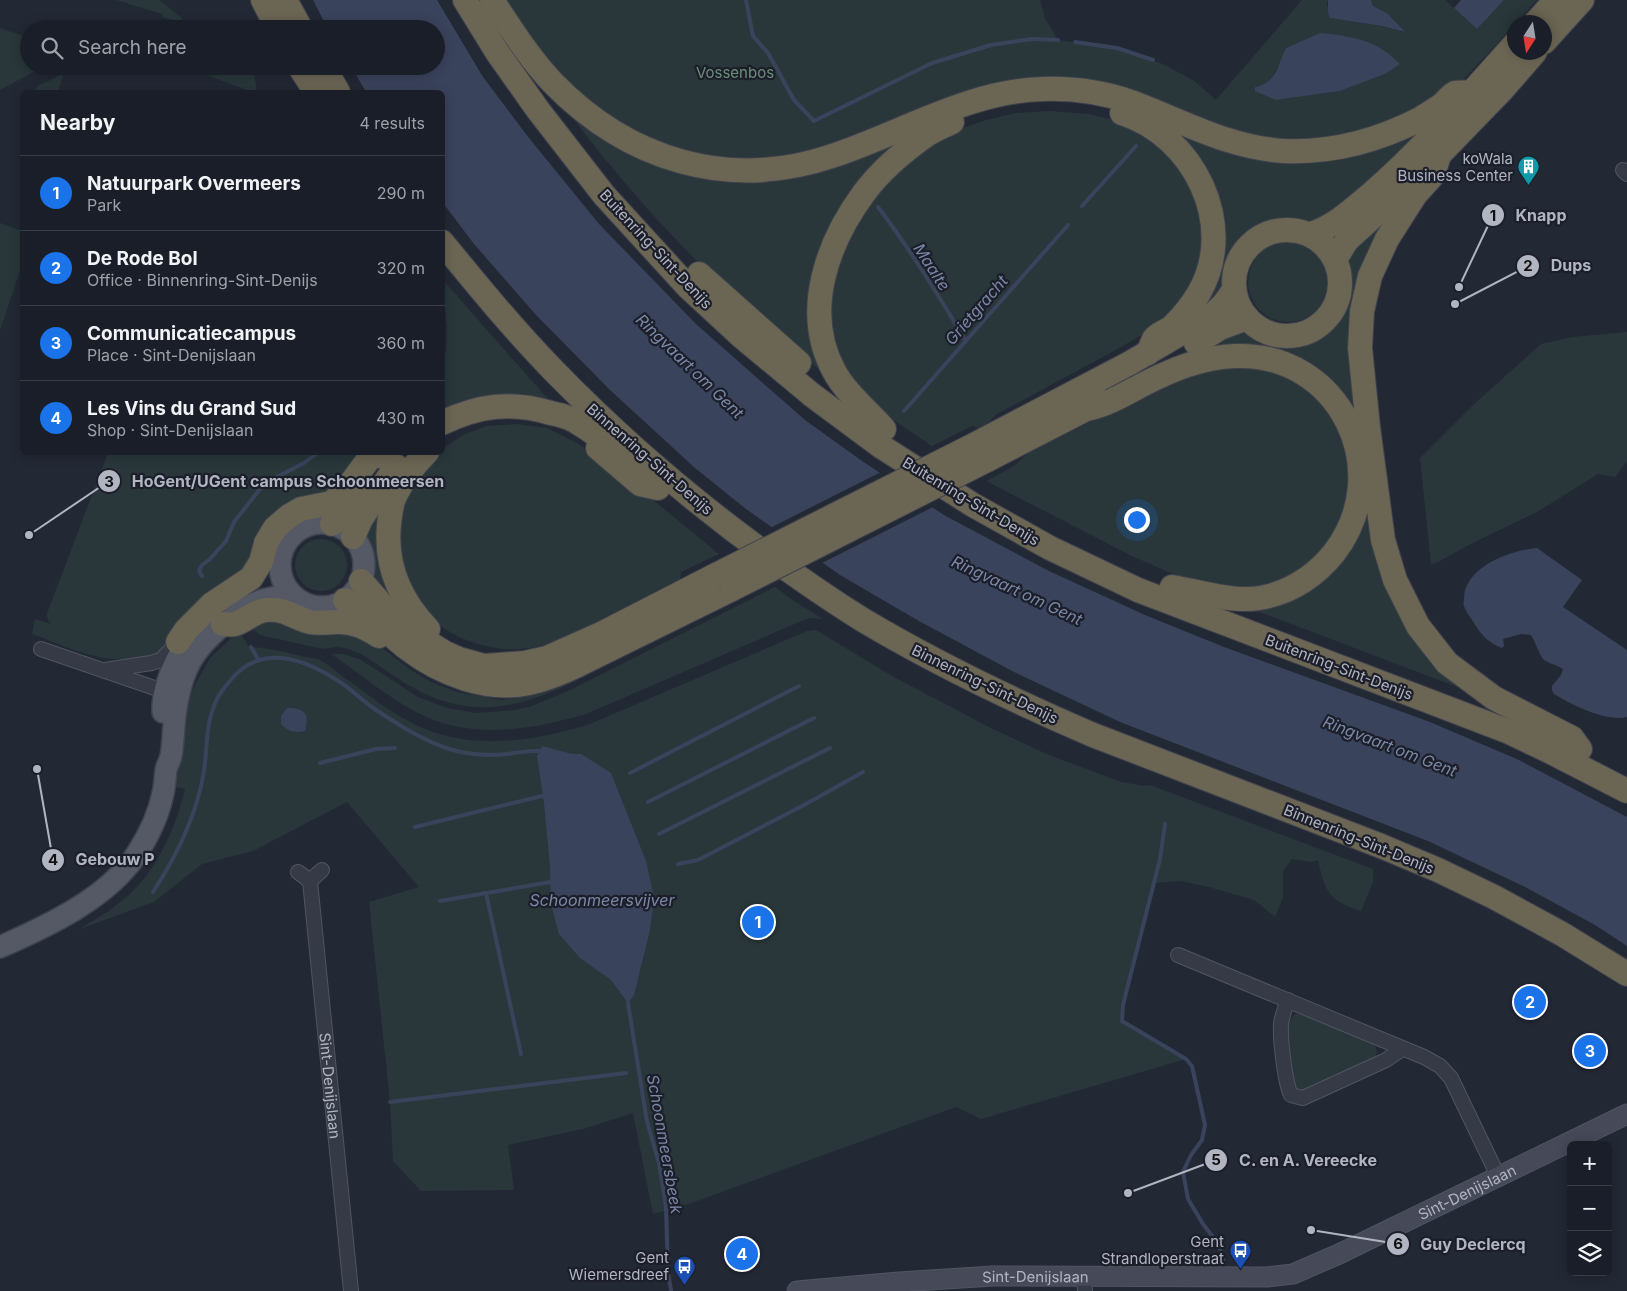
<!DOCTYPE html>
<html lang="en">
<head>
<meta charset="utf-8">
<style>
	body { margin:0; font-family:Inter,sans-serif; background:#232730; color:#f1f3f6 }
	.controls { position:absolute; right:15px; bottom:15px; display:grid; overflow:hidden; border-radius:8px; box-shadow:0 2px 12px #0003 }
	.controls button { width:45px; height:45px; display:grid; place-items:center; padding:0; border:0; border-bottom:1px solid #383c45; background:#1a1e28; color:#f1f3f6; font:25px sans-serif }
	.compass { position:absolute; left:1507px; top:15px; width:45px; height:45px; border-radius:50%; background:#1a1e28; box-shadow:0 2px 12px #0003; rotate:192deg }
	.you { position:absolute; left:1136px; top:519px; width:18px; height:18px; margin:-12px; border:4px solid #fff; border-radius:50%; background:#1a73e8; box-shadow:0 0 0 8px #1a73e833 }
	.badge { display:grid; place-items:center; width:32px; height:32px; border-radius:50%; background:#1a73e8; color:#fff; font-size:16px; font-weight:700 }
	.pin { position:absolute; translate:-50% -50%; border:2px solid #fff; box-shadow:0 1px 5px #0006 }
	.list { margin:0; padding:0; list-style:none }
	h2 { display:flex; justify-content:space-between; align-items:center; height:65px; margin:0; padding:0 20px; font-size:21px }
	h2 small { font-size:16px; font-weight:400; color:#9fa2a8 }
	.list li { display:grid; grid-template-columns:32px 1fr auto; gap:15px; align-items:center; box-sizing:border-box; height:75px; padding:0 20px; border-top:1px solid #383c45 }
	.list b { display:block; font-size:19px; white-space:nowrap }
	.list p { margin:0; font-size:16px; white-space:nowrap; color:#9fa2a8 }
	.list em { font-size:16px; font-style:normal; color:#9fa2a8 }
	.icon { flex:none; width:28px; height:28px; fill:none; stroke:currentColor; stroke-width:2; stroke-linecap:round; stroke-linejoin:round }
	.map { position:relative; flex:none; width:1627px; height:1291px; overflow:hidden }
	.search { position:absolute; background:#1a1e28; box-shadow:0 2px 12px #0003; left:20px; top:20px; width:425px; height:55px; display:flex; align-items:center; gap:12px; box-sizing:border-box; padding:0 18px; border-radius:28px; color:#9fa2a8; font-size:19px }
	.panel { position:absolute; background:#1a1e28; box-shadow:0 2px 12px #0003; left:20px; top:90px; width:425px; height:365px; border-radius:8px }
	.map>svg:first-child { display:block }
	.green { fill:#29373a; fill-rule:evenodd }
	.water { fill:#3a435c }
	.pier { fill:#232835 }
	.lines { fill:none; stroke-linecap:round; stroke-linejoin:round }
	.stream { stroke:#3a435c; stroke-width:4 }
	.street-casing { stroke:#515560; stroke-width:16 }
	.secondary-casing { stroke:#515560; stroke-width:21 }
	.primary-casing { stroke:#3f434f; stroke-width:24 }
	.highway-casing { stroke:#3e424d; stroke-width:26 }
	.street { stroke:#363a46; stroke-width:14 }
	.secondary { stroke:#454958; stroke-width:19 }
	.primary { stroke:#545965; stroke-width:21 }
	.highway { stroke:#6b6554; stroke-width:24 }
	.highway-bridge-casing { stroke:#3e424d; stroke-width:26; stroke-linecap:butt }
	.highway-bridge { stroke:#6b6554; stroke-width:24 }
	.labels { text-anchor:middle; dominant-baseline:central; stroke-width:4.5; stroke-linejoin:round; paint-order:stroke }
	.park-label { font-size:15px; fill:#6b8f79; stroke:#1c1f2a }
	.poi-label { font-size:15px; fill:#b1b5c2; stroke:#1c1f2a; text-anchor:end }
	.street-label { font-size:15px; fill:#b1b5c2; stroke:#1c1f2a }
	.water-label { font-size:16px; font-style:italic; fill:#7c88a7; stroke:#1c1f2a }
	.leader { fill:none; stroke:#b1b5c2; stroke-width:2 }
	.callout-dot { fill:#b1b5c2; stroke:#1c1f2a; stroke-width:2 }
	.mark-label { font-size:15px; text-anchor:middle; font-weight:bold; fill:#111 }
	.callout-label { font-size:16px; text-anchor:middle; font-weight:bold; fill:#b1b5c2; stroke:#1c1f2a; stroke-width:4.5; stroke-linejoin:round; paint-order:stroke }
</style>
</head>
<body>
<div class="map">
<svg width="1627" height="1291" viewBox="0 0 1627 1291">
	<rect width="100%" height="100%" fill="#232835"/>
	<g class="green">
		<polygon points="116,0 159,0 182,18 181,22 162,17 162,14"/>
		<path d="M 501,0 L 1040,0 L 1045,18 L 1058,40 L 1117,49 L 1163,64 L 1193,80 L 1216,100 L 1302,0 L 1328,0 L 1327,4 L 1331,18 L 1382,26 L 1404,32 L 1387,13 L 1373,6 L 1371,0 L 1445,0 L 1477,29 L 1504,0 L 1537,0 L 1466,77 L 1438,98 L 1419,110 L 1337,140 L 1256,140 L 1079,83 L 794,158 L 724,163 L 639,138 L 558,77 ZM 1320,33 C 1344,36 1365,41 1386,51 L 1389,55 L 1385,74 L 1340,91 L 1276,100 L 1255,87 L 1269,83 L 1279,64 L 1286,48 Z"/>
		<polygon points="0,28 29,38 29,66 45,66 0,90"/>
		<polygon points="207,66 247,66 254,72 257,92 246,92 247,90 204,74"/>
		<polygon points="61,75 63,76 58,92 33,92 38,86"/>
		<path d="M 551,90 L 589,121 L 738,177 L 929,125 L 817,269 L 837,384 C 758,322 684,254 620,177 C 596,149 574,119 551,90 Z"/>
		<polygon points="1049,111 1089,114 1118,121 1142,131 1180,166 1199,202 1203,254 1182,302 1164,322 1114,351 997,414 981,429 972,426 932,446 870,404 853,384 827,326 832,271 873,193 917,152 946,134 986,120 1015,113"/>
		<polygon points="1441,111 1410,144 1326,218 1315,222 1293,217 1276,218 1255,227 1242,236 1229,255 1221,292 1213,305 1186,320 1220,234 1153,117 1261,156"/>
		<polygon points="1406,197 1378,242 1362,422 1323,381 1201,353 1235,332 1246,333 1275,345 1295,345 1315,339 1331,327 1343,311 1349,292 1349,266 1352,251"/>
		<polygon points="0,223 22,231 22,265 0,330"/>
		<circle cx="1288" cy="282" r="40"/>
		<polygon points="442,279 555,407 443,417 442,365 446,349 447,326 443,293"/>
		<polygon points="1627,332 1627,461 1615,477 1598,474 1537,512 1471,544 1434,564 1431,564 1420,458 1472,406 1541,344 1572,337"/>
		<polygon points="1218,366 1278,371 1310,390 1337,421 1351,469 1348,507 1331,545 1297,577 1255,591 1200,586 1132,556 986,481 1014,466 1037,445 1172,380"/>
		<path d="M 517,424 L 547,428 L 575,442 L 604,460 L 719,554 L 681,572 L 680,580 C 635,605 571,645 521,649 C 485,652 437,634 418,602 C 403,578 396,545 401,518 C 402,512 403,505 405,499 C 407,495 411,491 413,487 C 421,475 429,464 438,453 L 442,452 L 443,448 L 465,434 L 487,426 Z"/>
		<path d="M 108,453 L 366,453 L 340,487 L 314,501 L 258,559 L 158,655 C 143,659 115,661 99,657 C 76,652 54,642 32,634 L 35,619 L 51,624 L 46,616 Z"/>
		<path d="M 398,480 L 402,605 L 367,580 C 371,564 369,550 360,537 Z"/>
		<polygon points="1367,490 1380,544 1468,691 1238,604 1287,597"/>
		<circle cx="321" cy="565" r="26"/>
		<path d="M 775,587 L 791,599 L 823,619 L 812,618 L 804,620 L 586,714 C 530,730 470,741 416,712 C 386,696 359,673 331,654 L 344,654 L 361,660 L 418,697 L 447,708 L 476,713 L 515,710 L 529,707 L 566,692 Z"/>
		<path d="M 265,618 L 336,630 L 374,642 L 411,670 L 431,682 L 457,692 L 502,700 L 528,696 L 553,688 L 628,654 C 559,689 499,730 421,692 C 401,682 382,667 363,655 L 345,648 L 336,647 L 323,649 L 260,635 L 253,630 L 249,624 Z"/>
		<path d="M 816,630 L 892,676 L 991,728 L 1049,755 L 1121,782 L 1145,786 L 1150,785 L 1373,869 L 1373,882 L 1361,911 C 1329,901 1325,892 1318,860 L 1312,862 L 1292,859 L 1283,871 L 1283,897 L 1275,917 L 1254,900 L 1209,887 L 1180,881 L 1155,883 L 1134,961 L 1122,1021 L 1186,1059 L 981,1119 L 956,1107 L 683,1206 L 653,1214 L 633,1113 L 583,1129 L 508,1145 L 514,1190 L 421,1191 L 393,1161 L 390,1102 L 369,902 L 419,887 L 347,802 L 253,851 L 202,864 L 154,902 L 77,930 C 98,918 120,905 136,888 C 162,860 176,825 185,789 L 176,787 L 185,707 L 196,683 L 210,658 L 239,631 L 249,647 C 269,648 286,652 305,657 C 310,658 316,658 320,660 C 328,664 335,671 342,676 C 365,692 387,710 412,723 C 469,752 531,742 590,724 L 807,631 Z"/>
		<polygon points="1306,1013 1374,1042 1377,1052 1373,1060 1305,1090 1298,1089 1293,1083 1286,1037 1288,1023 1295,1014"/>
	</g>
	<g class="water">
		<polygon points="313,0 437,0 483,77 529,138 599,224 696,324 805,420 862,461 944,515 1049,571 1145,615 1224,647 1430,722 1519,760 1627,817 1627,946 1595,925 1525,887 1428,841 1120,722 1012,671 919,621 840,575 746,509 695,468 610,390 536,315 474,244 443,203 442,92 366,92 351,66 436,66 436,29 328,29"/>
		<polygon points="1328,0 1371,0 1373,6 1387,13 1405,32 1382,26 1330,18 1328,12"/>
		<polygon points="1461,0 1504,0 1477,29 1454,8"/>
		<path d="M 1320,33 C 1342,35 1366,38 1385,51 C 1390,54 1395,60 1400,64 L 1385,74 L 1340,91 L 1276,100 L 1255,91 L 1255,87 C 1277,83 1277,65 1286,48 Z"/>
		<path d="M 1537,548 L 1582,580 L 1563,607 L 1627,650 L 1627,717 C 1606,722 1572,705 1554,694 L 1552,690 L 1552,686 L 1561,675 L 1563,669 C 1557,665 1550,664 1544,660 C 1540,657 1535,641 1531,635 L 1521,634 L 1503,639 L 1504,646 L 1502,648 C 1489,643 1481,635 1474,623 C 1471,618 1466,612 1464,606 C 1463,604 1464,601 1464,598 C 1465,567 1510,550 1537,548 Z"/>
		<path d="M 287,708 C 304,708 310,713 305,731 C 294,733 289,732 281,724 L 281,716 Z"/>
		<polygon points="542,746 572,754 581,754 611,773 646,861 654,897 650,930 634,995 628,1003 611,980 580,958 559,934 551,904 550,867 544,803 537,756"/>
	</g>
	<polygon class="pier" points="883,471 935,506 820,564 770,528"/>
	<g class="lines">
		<g class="stream">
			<polyline points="746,0 753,36 768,53 794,100 814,121 932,63 991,45 1032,39 1058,40"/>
			<polyline points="1075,42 1117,48 1153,60"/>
			<polyline points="1082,206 1136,146"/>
			<path d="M 878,207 C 910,249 938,295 966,341"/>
			<polyline points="904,411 1068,225"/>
			<polyline points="202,576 199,571 202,565 210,559 226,541 234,522 260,489 277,477 304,463 319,452"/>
			<polyline points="251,647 258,659"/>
			<polyline points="320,763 376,749 395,748"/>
			<polyline points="630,773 799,686"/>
			<polyline points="648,802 814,718"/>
			<polyline points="1165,824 1160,859 1123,1005 1122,1021 1186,1059 1192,1066 1205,1125 1202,1140 1191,1155 1183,1172 1188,1199 1203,1224 1219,1245 1223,1260"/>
			<polyline points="415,827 542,796"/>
			<polyline points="659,834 830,748"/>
			<polyline points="678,864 698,860 806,804 863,772"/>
			<path d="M 153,892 C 178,854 197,815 204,771 C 208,744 205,722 218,697 C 221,692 225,687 229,682 C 260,642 303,658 340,682 C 352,690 363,701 376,710 C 399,725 422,740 449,749 C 462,753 479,755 494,755 C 509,755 523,750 539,751"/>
			<polyline points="486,893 521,1054"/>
			<polyline points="440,901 550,882"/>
			<polyline points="628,1003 647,1122 659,1163 666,1207 668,1273 671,1290"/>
			<polyline points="390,1102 626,1073"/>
		</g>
		<defs>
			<g id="street">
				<polyline points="1623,170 1627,174"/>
				<polyline points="41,649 172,694"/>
				<polyline points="105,670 151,663 161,660 178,642 182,640"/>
				<path id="s1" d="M 322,870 L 310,881 L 351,1291"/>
				<polyline points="298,872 310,881"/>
				<polyline points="1178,955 1424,1057 1440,1066 1451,1078 1498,1176"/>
				<path d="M 1288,1000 C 1285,1008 1282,1016 1281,1024 C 1280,1039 1285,1083 1291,1095 L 1303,1098 L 1386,1060 L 1402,1049"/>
				<polyline points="1084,1276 1085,1291"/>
			</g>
			<g id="secondary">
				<path id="s2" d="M 797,1291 L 899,1282 L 993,1276 L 1267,1277 L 1293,1274 L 1339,1254 L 1627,1114"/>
			</g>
			<g id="primary">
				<circle cx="322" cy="565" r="42"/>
				<path d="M 163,712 C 162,688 173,667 183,647"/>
				<path d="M 0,947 C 48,926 110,897 138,852 C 150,833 159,814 163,793 C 165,785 165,778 166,770 C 167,765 170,761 171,756 C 173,746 173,736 174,726 C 176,702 181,674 195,654 C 206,638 220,627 236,615 C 254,601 272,594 295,598"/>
			</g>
			<g id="highway">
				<polyline points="263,0 278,29"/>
				<polyline points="285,0 301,29"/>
				<polyline points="465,0 497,52 538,110 604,195 688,287 741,336 812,395 882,447 973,505 1050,548 1138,590 1507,731 1549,751 1627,791"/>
				<path d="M 492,0 C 511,29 530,59 553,83 C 628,160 728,191 832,156 C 902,133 968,91 1043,89 C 1073,88 1106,93 1134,103 C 1184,122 1230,148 1284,151 C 1332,153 1377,141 1420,119 C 1428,114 1436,109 1443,104 C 1446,101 1451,95 1455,93 C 1459,92 1467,93 1471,92"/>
				<polyline points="1536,22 1556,0"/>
				<polyline points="1544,42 1582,0"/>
				<polyline points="299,66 316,92"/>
				<polyline points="323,66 338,92"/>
				<path d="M 1122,113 C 1194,136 1238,225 1199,293 C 1192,305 1183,316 1173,326 C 1168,331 1158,333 1154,339 C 1152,343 1150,349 1148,353"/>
				<polyline points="1439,155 1433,175 1415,195 1387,239 1370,276 1362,311 1360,348 1368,427 1383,540 1395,580 1418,626 1447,663 1494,698 1572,738 1580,749"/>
				<circle cx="1287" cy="283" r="53"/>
				<path d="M 1311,234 C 1335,226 1352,210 1371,194 C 1423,149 1468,96 1514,45"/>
				<path d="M 442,242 C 478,286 514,330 554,371 C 622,441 697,505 777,562 C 805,582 834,602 863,620 C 937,664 1014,701 1093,735 L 1381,846 L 1438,870 L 1494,897 L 1562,934 L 1627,974"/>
				<polyline points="1336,258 1347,240 1411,182 1439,155 1502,90 1535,52"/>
				<polyline points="699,274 799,363"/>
				<polyline points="1196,343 1220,328 1247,318"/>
				<path d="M 1086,409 C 1107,405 1123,395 1142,385 C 1171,370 1202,357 1235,356 C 1340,352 1397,471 1334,553 C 1317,574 1296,589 1269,596 C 1238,605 1203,592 1172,587"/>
				<path d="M 442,423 C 479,405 512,401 551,413 C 561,415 572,418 580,424 C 594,432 605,442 617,452"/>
				<path d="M 884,429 C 868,411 845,392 834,371 C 802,312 827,243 864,193 C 881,170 905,150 928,134 C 936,129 944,126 952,122"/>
				<polyline points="970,447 1130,363 1212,315 1224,304 1234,290"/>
				<polyline points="598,448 640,484 658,488"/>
				<path d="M 427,452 C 414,465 403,479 395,496 C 391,504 390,516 389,525 C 385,566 400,600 428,629"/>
				<polyline points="987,460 1086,409 1097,399"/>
				<polyline points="332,524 346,512 359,491"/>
				<polyline points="353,537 361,519 396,466"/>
				<polyline points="361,581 383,606 429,643 445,653 459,659 484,666 525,663 547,658 601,634 714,576"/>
				<path d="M 345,600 C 368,613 387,632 408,649 C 441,674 487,692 529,683 C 545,680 561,673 576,666 L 732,589"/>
				<path d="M 223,624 C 227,624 232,625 235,624 C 246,621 254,611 266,610 C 286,608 293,618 310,622 C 320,624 327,622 337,622 C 353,621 366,628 379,636"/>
				<polyline points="178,642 186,630 212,604 251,578 261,562 266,543 275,528 289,516 301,509 331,503 345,491 371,456 383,456"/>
			</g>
		</defs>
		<use href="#street" class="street-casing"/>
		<use href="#secondary" class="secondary-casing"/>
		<use href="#primary" class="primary-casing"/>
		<use href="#highway" class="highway-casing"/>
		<use href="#street" class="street"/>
		<use href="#secondary" class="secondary"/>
		<use href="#primary" class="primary"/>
		<use href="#highway" class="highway"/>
		<defs>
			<g id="highway-bridge">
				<polyline points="714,576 970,447"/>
				<polyline points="732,589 987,460"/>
			</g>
		</defs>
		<use href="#highway-bridge" class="highway-bridge-casing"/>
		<use href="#highway-bridge" class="highway-bridge"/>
	</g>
	<defs>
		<symbol id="building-pin" viewBox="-11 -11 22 30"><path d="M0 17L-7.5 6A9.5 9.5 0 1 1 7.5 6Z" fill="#0f9aa8" stroke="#1c1f2a"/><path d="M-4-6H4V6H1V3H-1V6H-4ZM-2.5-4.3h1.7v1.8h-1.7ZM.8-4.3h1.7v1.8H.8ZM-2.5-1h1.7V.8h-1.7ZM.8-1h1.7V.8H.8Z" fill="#fff"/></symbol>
		<symbol id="bus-pin" viewBox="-11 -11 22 30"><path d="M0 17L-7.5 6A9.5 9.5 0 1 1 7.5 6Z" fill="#1a4fb4" stroke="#1c1f2a"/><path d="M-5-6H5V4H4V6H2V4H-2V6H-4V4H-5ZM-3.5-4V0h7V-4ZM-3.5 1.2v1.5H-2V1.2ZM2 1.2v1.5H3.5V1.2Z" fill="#fff"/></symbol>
	</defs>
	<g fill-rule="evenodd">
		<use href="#building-pin" x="1516" y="154" width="25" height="34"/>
		<use href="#bus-pin" x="1228" y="1238" width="25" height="34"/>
		<use href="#bus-pin" x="672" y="1254" width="25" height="34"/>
	</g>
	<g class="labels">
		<g class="park-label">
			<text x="735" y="72">Vossenbos</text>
		</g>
		<g class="poi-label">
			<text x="1513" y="158">koWala<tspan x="1513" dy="17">Business Center</tspan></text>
			<text x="1224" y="1241">Gent<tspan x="1224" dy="17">Strandloperstraat</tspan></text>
			<text x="669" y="1257">Gent<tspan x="669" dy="17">Wiemersdreef</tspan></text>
		</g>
		<g class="street-label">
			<text transform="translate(656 249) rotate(47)">Buitenring-Sint-Denijs</text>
			<text transform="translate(650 459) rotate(41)">Binnenring-Sint-Denijs</text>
			<text transform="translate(971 501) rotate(31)">Buitenring-Sint-Denijs</text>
			<text transform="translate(1339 667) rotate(21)">Buitenring-Sint-Denijs</text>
			<text transform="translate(985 684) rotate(26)">Binnenring-Sint-Denijs</text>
			<text transform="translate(1359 839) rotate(22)">Binnenring-Sint-Denijs</text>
			<text stroke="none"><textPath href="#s1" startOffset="222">Sint-Denijslaan</textPath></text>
			<text stroke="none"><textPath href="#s2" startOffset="689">Sint-Denijslaan</textPath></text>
			<text stroke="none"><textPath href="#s2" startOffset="239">Sint-Denijslaan</textPath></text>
		</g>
		<g class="water-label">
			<text transform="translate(932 267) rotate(57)">Maalte</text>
			<text transform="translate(976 310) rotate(-49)">Grietgracht</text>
			<text transform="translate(690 366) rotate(44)">Ringvaart om Gent</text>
			<text transform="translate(1017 590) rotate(25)">Ringvaart om Gent</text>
			<text transform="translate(1390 746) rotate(21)">Ringvaart om Gent</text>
			<text x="602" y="900">Schoonmeersvijver</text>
			<text transform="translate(665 1144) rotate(80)">Schoonmeersbeek</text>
		</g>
	</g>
	<path class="leader" d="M1459 287L1493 215M1455 304L1528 266M29 535L109 481M37 769L53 860M1128 1193L1216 1160M1311 1230L1398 1244"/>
	<g class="callout-dot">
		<circle cx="1459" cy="287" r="5"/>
		<circle cx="1455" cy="304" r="5"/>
		<circle cx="29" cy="535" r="5"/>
		<circle cx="37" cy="769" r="5"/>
		<circle cx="1128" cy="1193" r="5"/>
		<circle cx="1311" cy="1230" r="5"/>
		<circle cx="1493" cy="215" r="12"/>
		<circle cx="1528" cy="266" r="12"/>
		<circle cx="109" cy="481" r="12"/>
		<circle cx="53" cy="860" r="12"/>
		<circle cx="1216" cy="1160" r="12"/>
		<circle cx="1398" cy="1244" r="12"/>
	</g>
	<g class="mark-label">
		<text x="1493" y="221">1</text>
		<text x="1528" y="271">2</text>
		<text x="109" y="487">3</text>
		<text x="53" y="865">4</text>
		<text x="1216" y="1165">5</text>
		<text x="1398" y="1249">6</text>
	</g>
	<g class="callout-label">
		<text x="1541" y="221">Knapp</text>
		<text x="1571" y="271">Dups</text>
		<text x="288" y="487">HoGent/UGent campus Schoonmeersen</text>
		<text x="115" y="865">Gebouw P</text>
		<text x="1308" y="1166">C. en A. Vereecke</text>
		<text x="1473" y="1250">Guy Declercq</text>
	</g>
</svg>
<div class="controls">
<button>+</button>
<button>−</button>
<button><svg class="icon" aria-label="layers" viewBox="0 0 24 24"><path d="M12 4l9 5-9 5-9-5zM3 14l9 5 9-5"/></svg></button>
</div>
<svg class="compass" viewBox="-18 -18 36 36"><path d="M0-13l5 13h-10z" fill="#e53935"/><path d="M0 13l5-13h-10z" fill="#9fa2a8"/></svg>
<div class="you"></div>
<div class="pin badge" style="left:758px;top:922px">1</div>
<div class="pin badge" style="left:1530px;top:1002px">2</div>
<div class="pin badge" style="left:1590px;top:1051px">3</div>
<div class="pin badge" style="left:742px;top:1254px">4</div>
<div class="search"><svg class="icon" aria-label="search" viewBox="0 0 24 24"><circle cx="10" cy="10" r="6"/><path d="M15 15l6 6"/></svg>Search here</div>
<section class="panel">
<h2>Nearby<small>4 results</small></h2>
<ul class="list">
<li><span class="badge">1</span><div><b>Natuurpark Overmeers</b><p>Park</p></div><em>290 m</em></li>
<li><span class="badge">2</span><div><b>De Rode Bol</b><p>Office · Binnenring-Sint-Denijs</p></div><em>320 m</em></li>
<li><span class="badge">3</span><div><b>Communicatiecampus</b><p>Place · Sint-Denijslaan</p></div><em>360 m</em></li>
<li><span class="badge">4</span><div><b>Les Vins du Grand Sud</b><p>Shop · Sint-Denijslaan</p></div><em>430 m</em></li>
</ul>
</section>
</div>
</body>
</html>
